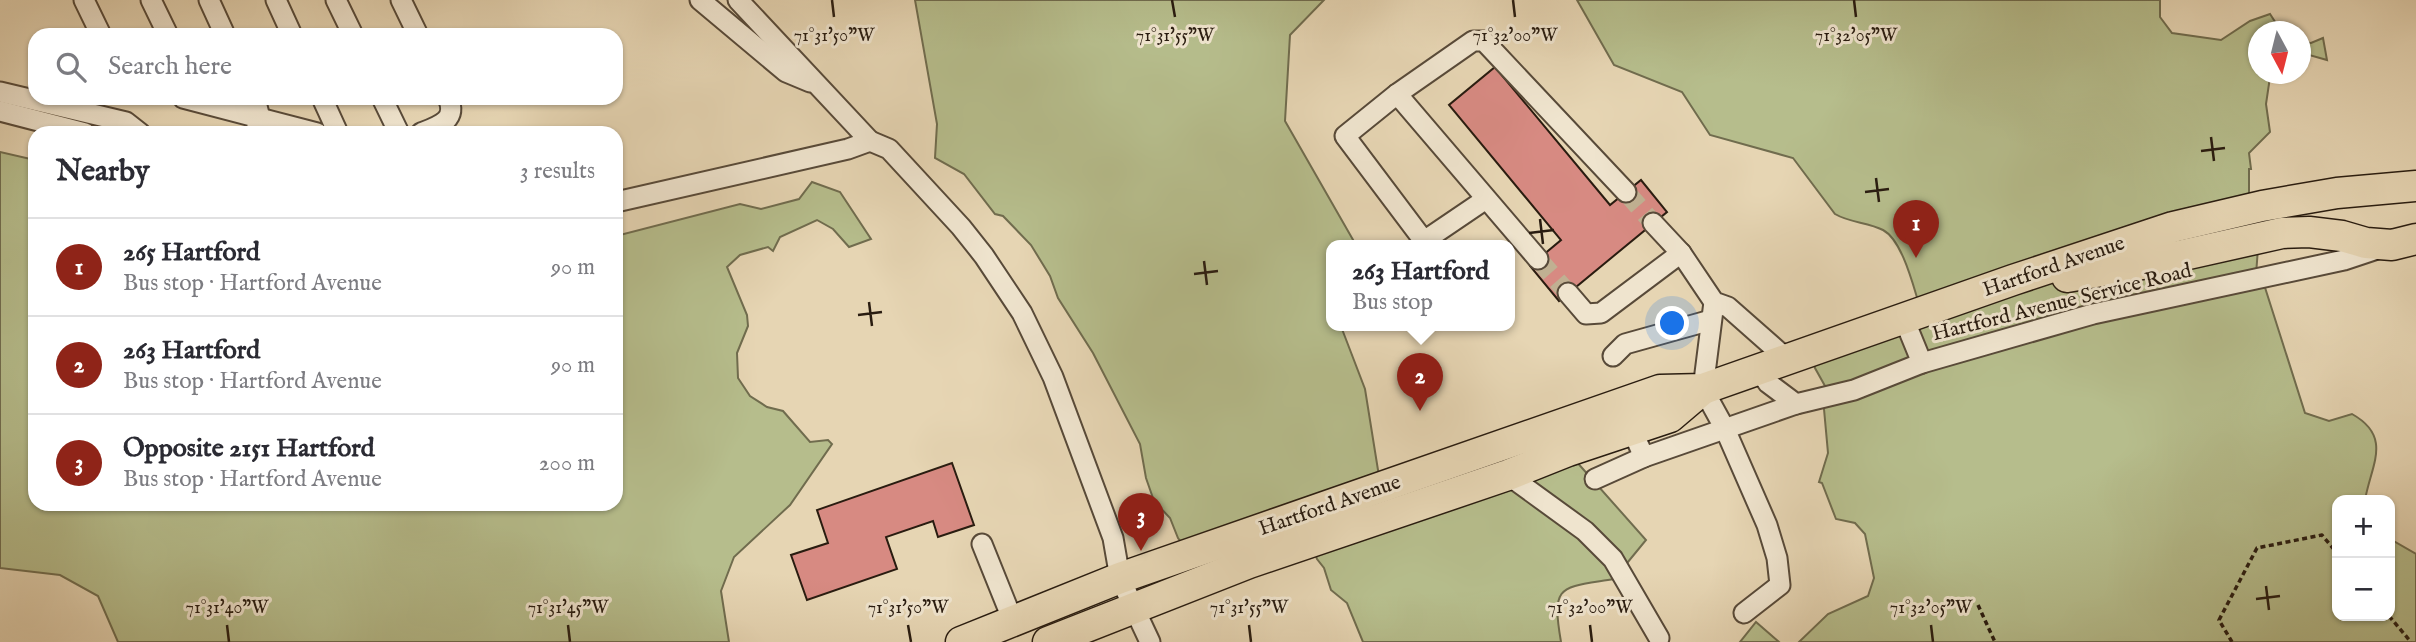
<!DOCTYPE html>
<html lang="en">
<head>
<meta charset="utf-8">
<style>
	body { margin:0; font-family:"IM FELL English",serif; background:#f7f7f7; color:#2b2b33 }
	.controls { position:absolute; right:21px; bottom:21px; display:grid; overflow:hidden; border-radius:14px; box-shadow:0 2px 5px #0004 }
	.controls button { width:63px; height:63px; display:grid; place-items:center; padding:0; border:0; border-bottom:2px solid #e1e1e2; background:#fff; color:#2b2b33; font:35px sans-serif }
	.compass { position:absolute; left:2248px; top:21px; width:63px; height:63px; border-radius:50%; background:#fff; box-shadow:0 2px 5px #0004; rotate:173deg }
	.you { position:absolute; left:1673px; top:324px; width:24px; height:24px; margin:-18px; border:5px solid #fff; border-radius:50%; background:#1a73e8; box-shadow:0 0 0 10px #1a73e833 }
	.badge { display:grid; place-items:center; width:46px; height:46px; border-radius:50%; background:#8f2418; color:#fff; font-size:23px; font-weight:700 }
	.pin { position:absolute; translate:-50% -58px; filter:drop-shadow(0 2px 4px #0008) }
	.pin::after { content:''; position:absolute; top:37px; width:24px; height:21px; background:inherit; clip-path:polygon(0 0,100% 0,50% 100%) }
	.popup { position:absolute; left:1326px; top:240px; width:189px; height:91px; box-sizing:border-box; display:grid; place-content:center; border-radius:14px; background:#fff; filter:drop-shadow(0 2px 5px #0005); font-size:23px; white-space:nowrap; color:#7c7c81 }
	.popup b { font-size:26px; color:#2b2b33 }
	.popup::after { content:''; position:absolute; left:50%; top:100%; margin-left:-14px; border:14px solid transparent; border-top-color:#fff }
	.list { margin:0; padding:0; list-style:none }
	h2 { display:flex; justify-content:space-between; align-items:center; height:91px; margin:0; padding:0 28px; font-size:30px }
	h2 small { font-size:23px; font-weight:400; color:#7c7c81 }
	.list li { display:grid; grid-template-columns:46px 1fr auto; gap:21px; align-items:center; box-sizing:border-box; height:98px; padding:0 28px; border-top:2px solid #e1e1e2 }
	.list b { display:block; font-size:26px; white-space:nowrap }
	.list p { margin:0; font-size:23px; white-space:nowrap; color:#7c7c81 }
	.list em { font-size:23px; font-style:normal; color:#7c7c81 }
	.icon { flex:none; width:38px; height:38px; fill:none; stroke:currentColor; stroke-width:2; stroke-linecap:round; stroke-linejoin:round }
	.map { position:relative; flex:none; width:2416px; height:642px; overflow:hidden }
	.search { position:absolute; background:#fff; box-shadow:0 2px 5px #0004; left:28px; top:28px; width:595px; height:77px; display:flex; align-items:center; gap:18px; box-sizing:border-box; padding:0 24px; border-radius:21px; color:#7c7c81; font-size:26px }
	.panel { position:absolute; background:#fff; box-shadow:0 2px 5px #0004; left:28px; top:126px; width:595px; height:385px; border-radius:21px }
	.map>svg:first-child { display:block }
	.green { fill:#b6bd8c; stroke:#706c4e; stroke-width:2 }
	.building { fill:#d78a82; stroke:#291c10; stroke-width:2 }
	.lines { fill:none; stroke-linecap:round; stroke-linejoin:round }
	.minor-tunnel { stroke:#c0b092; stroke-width:19; stroke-dasharray:19 10; stroke-linecap:butt }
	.minor-casing { stroke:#584a39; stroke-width:23 }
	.highway-casing { stroke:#291c10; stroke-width:33 }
	.path { stroke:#291c10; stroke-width:3.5; stroke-dasharray:5 3.5; stroke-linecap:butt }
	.minor { stroke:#efe4ce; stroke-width:19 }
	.highway { stroke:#e6d5b3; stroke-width:30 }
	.ticks { fill:none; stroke:#291c10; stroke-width:2.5 }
	.labels { text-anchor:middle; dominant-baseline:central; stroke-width:6; stroke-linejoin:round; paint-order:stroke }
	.street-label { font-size:21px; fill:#291c10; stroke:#efe4ce }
	.ticks-label { font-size:18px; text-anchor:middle; fill:#291c10; stroke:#efe4ce; stroke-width:6; stroke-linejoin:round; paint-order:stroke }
</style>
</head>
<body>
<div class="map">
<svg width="2416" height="642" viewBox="0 0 2416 642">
	<rect width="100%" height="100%" fill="#e6d5b3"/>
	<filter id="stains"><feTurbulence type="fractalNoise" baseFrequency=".00286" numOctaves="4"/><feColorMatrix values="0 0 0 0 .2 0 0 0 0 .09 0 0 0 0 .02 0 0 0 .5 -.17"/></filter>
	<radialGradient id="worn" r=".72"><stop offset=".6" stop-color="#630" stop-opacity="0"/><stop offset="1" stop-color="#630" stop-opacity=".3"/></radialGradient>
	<g class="green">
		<path d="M 915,0 L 1324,0 L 1290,35 L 1285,121 L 1356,245 L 1331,245 L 1331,325 L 1345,325 L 1342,329 L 1365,389 L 1382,495 L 1559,442 L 1646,540 L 1614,579 C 1560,588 1551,583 1561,642 L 1363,642 L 1347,603 L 1331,590 L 1324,568 L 1317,559 L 1307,531 L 1302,528 L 1199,566 L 1178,538 L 1170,518 L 1154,501 L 1146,478 L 1140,444 L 1093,353 L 1058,298 L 1050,276 L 1031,245 L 1003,216 L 995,214 L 964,174 L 935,158 L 937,124 Z"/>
		<path d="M 1577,0 L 2160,0 L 2160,17 L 2172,33 L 2221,40 L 2250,21 L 2270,14 L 2281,31 L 2258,32 L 2258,74 L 2274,74 L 2270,77 L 2266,104 L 2270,132 L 2249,153 L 2251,169 L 2249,169 L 2249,194 L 2258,248 L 2256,275 L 2261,275 L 2305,413 L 2329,421 L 2352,414 C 2393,437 2371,465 2365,500 L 2337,500 L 2337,616 L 2390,616 L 2390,539 L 2416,554 L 2416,642 L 1799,642 L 1828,614 L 1868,596 L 1874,578 L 1865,534 L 1855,523 L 1836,519 L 1822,483 L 1819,482 L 1828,453 L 1823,398 L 1825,386 L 1815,368 L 1809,346 L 1919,304 C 1913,285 1902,240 1883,230 C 1868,222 1850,223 1835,214 L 1793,158 L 1710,135 L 1682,92 L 1614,65 Z"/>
		<polygon points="2323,38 2327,60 2306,54 2301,59 2301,42 2311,43"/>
		<polygon points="0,152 35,160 35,504 616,504 616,236 740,204 761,209 799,199 812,182 840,192 871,239 849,247 833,229 817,220 780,237 773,251 768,247 740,255 727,267 747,315 748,326 737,353 738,378 750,396 767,407 783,411 810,442 828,440 832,444 790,505 734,557 721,591 729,642 118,642 98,596 60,575 0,568"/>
		<polygon points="1756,622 1779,642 1740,642"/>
	</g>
	<g class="building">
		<polygon points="1495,67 1610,205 1641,180 1667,212 1559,301 1530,266 1561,240 1449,105"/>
		<polygon points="952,463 974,525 938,537 933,521 886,537 897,569 807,600 791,555 828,543 817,510"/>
	</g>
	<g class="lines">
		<g class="minor-tunnel">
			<polyline points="1626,192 1653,223"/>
			<polyline points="1538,259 1568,293"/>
		</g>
		<defs>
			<g id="minor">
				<polyline points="84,0 101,35"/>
				<polyline points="151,0 168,35"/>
				<polyline points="209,0 225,35"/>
				<polyline points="276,0 292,35"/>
				<polyline points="336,0 353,35"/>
				<polyline points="401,0 418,35"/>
				<polyline points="700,0 786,72 810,82"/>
				<polyline points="0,92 126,122 140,133"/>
				<polyline points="1397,94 1345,136 1424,241 1486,199"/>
				<polyline points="183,98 317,133"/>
				<polyline points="255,98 260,118 255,133"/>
				<polyline points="322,98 338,133"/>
				<polyline points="382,98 399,133"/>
				<polyline points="0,111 85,133"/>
				<path d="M 421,133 C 439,126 458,120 448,98"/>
				<polyline points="870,141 889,149 961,227 984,256 1022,313 1053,377 1113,538 1120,578 1150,642"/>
				<polyline points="616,202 848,149 870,141 738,0"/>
				<polyline points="1653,223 1681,253 1714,302 1728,307 1788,360"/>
				<polyline points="1538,259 1397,94 1473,41 1484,41 1626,192"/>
				<polyline points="1568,293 1586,314 1601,313 1681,253"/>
				<polyline points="1714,302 1703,389 1725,429 1767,525 1777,558 1780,585 1744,613"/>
				<polyline points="1904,319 1922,363"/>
				<polyline points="1613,356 1625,344 1711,320"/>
				<polyline points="1759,370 1768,383 1796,404 1854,390 1922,363 2093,314 2344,260 2380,248"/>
				<polyline points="1632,430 1644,457 1796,404"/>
				<polyline points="1508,475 1585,531 1613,559 1659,638"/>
				<polyline points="1595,479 1644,457"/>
				<polyline points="982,544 1013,621"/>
			</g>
			<g id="highway">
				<polyline points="2067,277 2148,263 2282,233 2309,232 2342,236 2366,243 2392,245 2416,239"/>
				<polyline points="961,642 1120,578 1660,390 1703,389 2013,280 2173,227 2262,206 2337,193 2416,186"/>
				<polyline points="1048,642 1249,563 1508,475 1568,451 1670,417 1703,389"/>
			</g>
		</defs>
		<use href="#minor" class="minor-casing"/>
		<use href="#highway" class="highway-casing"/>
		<g class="path">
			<polyline points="1978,605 1995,642"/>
			<polyline points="2389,616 2411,642"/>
			<polyline points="2232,642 2219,620 2257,548 2322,535 2337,553"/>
		</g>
		<use href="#minor" class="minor"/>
		<use href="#highway" class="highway"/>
	</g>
	<path class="ticks" d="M 832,0 L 834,17M 1172,0 L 1175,17M 1513,0 L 1515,17M 1854,0 L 1856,17M 2211,137 L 2214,161M 2201,151 L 2225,148M 1876,178 L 1879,202M 1865,192 L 1889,189M 1540,219 L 1543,244M 1529,233 L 1554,230M 1204,261 L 1207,285M 1194,274 L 1218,271M 869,302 L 872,326M 858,315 L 882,312M 2266,586 L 2269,610M 2256,599 L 2280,596M 227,625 L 229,642M 568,625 L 570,642M 908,625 L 911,642M 1249,625 L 1251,642M 1590,625 L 1592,642M 1931,625 L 1933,642"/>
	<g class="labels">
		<g class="street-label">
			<text transform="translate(2054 267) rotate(-19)">Hartford Avenue</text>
			<text transform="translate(2062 303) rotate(-14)">Hartford Avenue Service Road</text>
			<text transform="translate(1330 506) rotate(-19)">Hartford Avenue</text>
		</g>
	</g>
	<g class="ticks-label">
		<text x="834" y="41">71°31'50"W</text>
		<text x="1175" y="41">71°31'55"W</text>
		<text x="1515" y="41">71°32'00"W</text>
		<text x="1856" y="41">71°32'05"W</text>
		<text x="227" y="613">71°31'40"W</text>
		<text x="568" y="613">71°31'45"W</text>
		<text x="908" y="613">71°31'50"W</text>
		<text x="1249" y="613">71°31'55"W</text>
		<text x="1590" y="613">71°32'00"W</text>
		<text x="1931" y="613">71°32'05"W</text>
	</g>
	<rect width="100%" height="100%" filter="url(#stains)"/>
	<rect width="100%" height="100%" fill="url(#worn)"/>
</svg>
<div class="controls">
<button>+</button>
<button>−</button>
</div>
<svg class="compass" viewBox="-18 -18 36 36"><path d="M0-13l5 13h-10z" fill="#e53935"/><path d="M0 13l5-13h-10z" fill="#7c7c81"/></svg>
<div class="you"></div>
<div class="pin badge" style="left:1916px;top:258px">1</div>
<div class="pin badge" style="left:1420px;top:411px">2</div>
<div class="popup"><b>263 Hartford</b>Bus stop</div>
<div class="pin badge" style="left:1141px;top:551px">3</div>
<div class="search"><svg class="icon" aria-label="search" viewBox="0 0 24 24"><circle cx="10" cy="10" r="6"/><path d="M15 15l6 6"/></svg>Search here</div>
<section class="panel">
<h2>Nearby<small>3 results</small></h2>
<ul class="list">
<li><span class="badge">1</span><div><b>265 Hartford</b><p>Bus stop · Hartford Avenue</p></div><em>90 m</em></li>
<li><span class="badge">2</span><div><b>263 Hartford</b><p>Bus stop · Hartford Avenue</p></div><em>90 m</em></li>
<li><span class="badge">3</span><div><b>Opposite 2151 Hartford</b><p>Bus stop · Hartford Avenue</p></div><em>200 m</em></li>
</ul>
</section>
</div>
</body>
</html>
